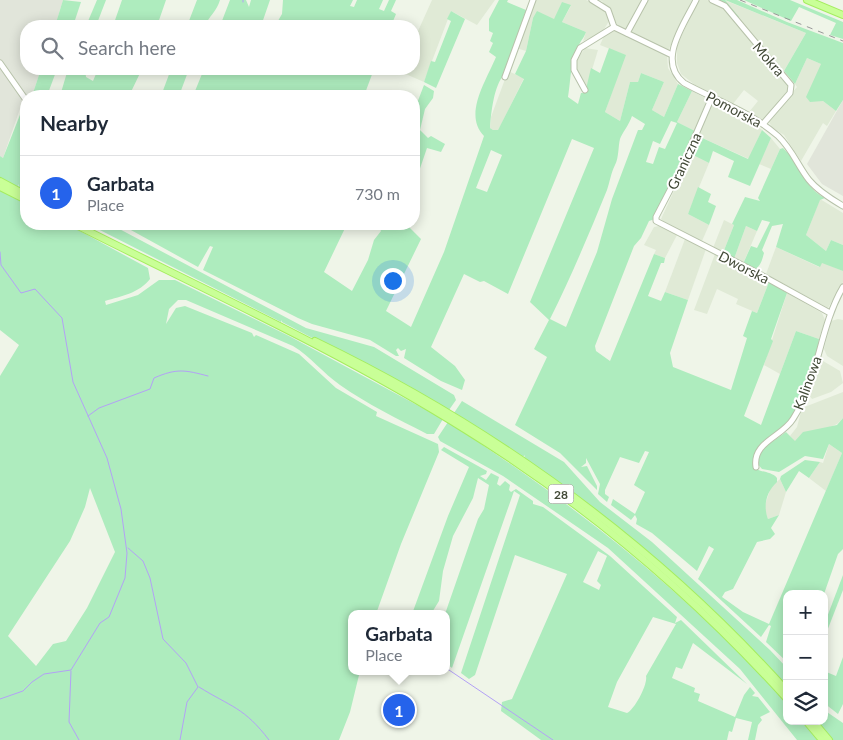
<!DOCTYPE html>
<html lang="en">
<head>
<meta charset="utf-8">
<style>
	body { margin:0; font-family:Lato,sans-serif; background:#f2f2f3; color:#1f2937 }
	.controls { position:absolute; right:15px; bottom:15px; display:grid; overflow:hidden; border-radius:10px; box-shadow:0 2px 12px #0003 }
	.controls button { width:45px; height:45px; display:grid; place-items:center; padding:0; border:0; border-bottom:1px solid #e0e1e3; background:#fff; color:#1f2937; font:25px sans-serif }
	.you { position:absolute; left:392px; top:280px; width:18px; height:18px; margin:-12px; border:4px solid #fff; border-radius:50%; background:#1a73e8; box-shadow:0 0 0 8px #1a73e833 }
	.badge { display:grid; place-items:center; width:32px; height:32px; border-radius:50%; background:#2563eb; color:#fff; font-size:16px; font-weight:700 }
	.pin { position:absolute; translate:-50% -50%; border:2px solid #fff; box-shadow:0 1px 5px #0006 }
	.popup { position:absolute; left:348px; top:610px; width:102px; height:65px; box-sizing:border-box; display:grid; place-content:center; border-radius:10px; background:#fff; filter:drop-shadow(0 1px 4px #0005); font-size:16px; white-space:nowrap; color:#747a83 }
	.popup b { font-size:19px; color:#1f2937 }
	.popup::after { content:''; position:absolute; left:50%; top:100%; margin-left:-10px; border:10px solid transparent; border-top-color:#fff }
	.list { margin:0; padding:0; list-style:none }
	h2 { display:flex; justify-content:space-between; align-items:center; height:65px; margin:0; padding:0 20px; font-size:21px }
	h2 small { font-size:16px; font-weight:400; color:#747a83 }
	.list li { display:grid; grid-template-columns:32px 1fr auto; gap:15px; align-items:center; box-sizing:border-box; height:75px; padding:0 20px; border-top:1px solid #e0e1e3 }
	.list b { display:block; font-size:19px; white-space:nowrap }
	.list p { margin:0; font-size:16px; white-space:nowrap; color:#747a83 }
	.list em { font-size:16px; font-style:normal; color:#747a83 }
	.icon { flex:none; width:28px; height:28px; fill:none; stroke:currentColor; stroke-width:2; stroke-linecap:round; stroke-linejoin:round }
	.map { position:relative; flex:none; width:843px; height:740px; overflow:hidden }
	.search { position:absolute; background:#fff; box-shadow:0 2px 12px #0003; left:20px; top:20px; width:400px; height:55px; display:flex; align-items:center; gap:12px; box-sizing:border-box; padding:0 18px; border-radius:20px; color:#747a83; font-size:19px }
	.panel { position:absolute; background:#fff; box-shadow:0 2px 12px #0003; left:20px; top:90px; width:400px; height:140px; border-radius:20px }
	.map>svg:first-child { display:block }
	.residential { fill:#e0ead6 }
	.industrial { fill:#e1e5da }
	.green { fill:#aeecbe; fill-rule:evenodd }
	.lines { fill:none; stroke-linecap:round; stroke-linejoin:round }
	.stream { stroke:#b3a1f6; stroke-width:1 }
	.minor-casing { stroke:#b7c2aa; stroke-width:7 }
	.major-casing { stroke:#a5ed5f; stroke-width:8 }
	.minor { stroke:#fff; stroke-width:5 }
	.major { stroke:#c9ff97; stroke-width:6 }
	.rail { stroke:#989898; stroke-width:1; stroke-dasharray:6 6; stroke-linecap:butt }
	.labels { text-anchor:middle; dominant-baseline:central; stroke-width:4; stroke-linejoin:round; paint-order:stroke }
	.shield { fill:#fff; stroke:#7a8072; stroke-width:1 }
	.shield-label { font-size:12px; font-weight:bold; fill:#414936 }
	.street-label { font-size:14px; fill:#414936; stroke:#fff }
</style>
</head>
<body>
<div class="map">
<svg width="843" height="740" viewBox="0 0 843 740">
	<rect width="100%" height="100%" fill="#eff5e8"/>
	<g class="residential">
		<polygon points="432,0 495,0 477,25 451,11 424,82 401,72 402,69 414,69 414,40"/>
		<polygon points="534,0 586,0 599,5 611,18 601,34 583,41 586,32 562,22 571,6 554,19 533,18 526,51 516,48"/>
		<polygon points="596,0 644,0 627,29 624,30 619,27 602,1"/>
		<polygon points="647,0 692,0 668,51 631,33 630,30"/>
		<polygon points="698,0 707,0 722,5 789,85 790,90 763,120 749,112 758,101 744,90 733,104 695,85 681,74 677,63 677,46"/>
		<polygon points="724,0 806,33 784,71 736,15"/>
		<polygon points="613,30 667,54 668,68 678,84 664,117 652,110 664,82 641,73 638,82 630,82 620,121 605,112 625,55 600,45 604,36"/>
		<polygon points="585,48 598,50 587,86 575,71 576,62"/>
		<polygon points="807,58 821,64 816,100 823,101 836,111 827,126 823,123 801,161 784,135 773,128 768,121 797,87 795,84"/>
		<polygon points="508,71 524,78 502,123 498,130 493,130 490,128 491,117"/>
		<polygon points="692,91 707,99 695,131 677,122"/>
		<polygon points="715,104 751,121 762,130 749,159 698,136 711,105"/>
		<polygon points="771,138 780,149 771,169 759,164"/>
		<polygon points="691,154 709,163 688,214 709,225 702,241 664,222 661,219"/>
		<polygon points="820,199 843,213 843,245 831,240 826,251 806,235"/>
		<polygon points="724,220 734,225 723,253 713,248"/>
		<polygon points="659,226 677,235 665,258 654,254 656,250 644,245 654,227"/>
		<polygon points="746,226 757,231 743,264 734,259"/>
		<polygon points="685,239 706,249 688,300 665,292"/>
		<polygon points="776,247 819,267 822,262 843,271 843,282 828,308 766,274"/>
		<polygon points="715,254 769,282 757,313 736,304 738,299 717,289 707,314 694,310"/>
		<polygon points="787,293 822,313 825,320 819,339 796,331 780,374 764,365"/>
		<polygon points="838,319 843,320 843,366 827,356 824,349 831,321"/>
		<polygon points="823,361 840,371 843,383 831,392 812,399 809,395"/>
		<polygon points="843,392 843,418 837,424 795,442 790,436 797,427 802,408"/>
		<polygon points="829,444 842,453 826,491 809,478 820,462 823,463"/>
		<polygon points="780,479 786,492 779,515 768,519 764,508 771,487"/>
	</g>
	<g class="industrial">
		<polygon points="0,0 63,0 55,26 26,26 26,69 41,69 32,96 26,96 26,101 22,103 3,158 0,156"/>
		<polygon points="843,100 843,196 822,184 807,164"/>
	</g>
	<g class="green">
		<polygon points="63,0 81,2 73,26 55,26"/>
		<polygon points="97,0 106,0 96,26 86,26"/>
		<polygon points="122,0 166,0 157,26 113,26"/>
		<path d="M 197,0 L 220,0 C 217,11 209,16 205,26 L 187,26 Z"/>
		<polygon points="230,0 246,0 249,7 251,0 270,0 261,26 220,26"/>
		<polygon points="283,0 353,0 350,6 354,7 357,0 383,0 379,9 384,11 389,0 396,0 391,11 396,14 391,26 275,26 282,14"/>
		<path d="M 499,0 L 508,0 L 507,2 L 526,10 L 504,75 C 494,85 491,113 490,128 L 493,130 L 498,130 L 524,79 L 515,74 L 526,51 L 533,18 L 537,11 L 554,19 L 562,2 L 571,5 L 562,22 L 586,32 C 584,38 581,40 579,45 C 570,62 571,79 568,97 L 578,104 L 581,93 L 585,93 L 591,68 L 600,73 L 609,48 L 626,55 L 605,112 L 620,121 L 630,82 L 638,82 L 641,73 L 664,82 L 652,110 L 664,117 L 678,84 L 692,91 L 677,122 L 695,131 L 677,177 L 655,219 L 649,221 L 641,238 L 634,246 L 595,346 L 596,351 L 610,361 L 654,254 L 665,258 L 664,263 L 661,263 L 648,296 L 661,301 L 665,292 L 688,300 L 670,353 L 673,367 L 731,390 L 747,338 L 743,336 L 752,311 L 757,313 L 769,282 L 787,293 L 771,339 L 773,341 L 744,416 L 761,425 L 796,331 L 819,339 C 816,369 803,402 786,427 C 776,442 752,445 753,467 C 761,473 771,471 777,478 L 777,482 C 766,492 763,506 768,519 L 779,515 L 771,528 L 775,534 L 770,539 L 757,542 L 733,589 L 725,592 L 722,597 L 743,612 L 769,624 L 842,453 L 829,444 L 823,459 L 805,456 L 779,472 L 762,469 L 756,462 L 762,449 L 786,432 L 795,441 L 803,432 L 837,425 L 843,418 L 843,549 L 838,554 L 824,594 L 787,594 L 787,662 L 766,642 L 771,626 L 769,625 L 761,637 L 698,579 L 714,549 L 709,546 L 697,571 L 652,533 L 636,524 L 637,519 L 635,515 L 631,520 L 611,505 L 613,499 L 635,514 L 645,492 L 634,485 L 649,452 L 645,451 L 639,463 L 620,457 L 605,490 L 605,494 L 609,497 L 607,502 L 598,494 L 600,484 L 586,458 L 586,463 L 581,467 L 587,466 L 597,486 L 597,490 L 560,453 L 515,425 L 547,357 L 534,349 L 549,320 L 530,302 L 594,148 L 572,139 L 508,294 L 484,281 L 480,282 L 464,274 L 431,347 L 455,366 L 465,380 L 462,390 L 441,381 L 404,358 L 406,349 L 401,351 L 398,348 L 396,350 L 399,356 L 396,356 L 370,340 L 312,324 L 298,318 L 203,270 L 213,247 L 210,246 L 198,267 L 120,224 L 347,224 L 324,272 L 352,291 L 368,260 L 374,240 L 381,231 L 377,224 L 406,224 L 421,239 L 386,311 L 411,327 L 444,252 L 484,136 C 463,115 486,81 496,57 L 489,52 L 493,43 L 490,41 L 493,33 L 489,31 L 489,19 ZM 632,116 L 645,124 L 642,130 L 638,130 L 612,199 L 597,252 L 566,327 L 550,319 C 571,277 589,234 607,190 C 610,181 611,173 615,165 C 619,157 618,147 620,139 C 622,133 629,125 632,116 ZM 671,121 L 677,123 L 665,149 L 659,147 L 653,164 L 646,162 L 653,141 L 660,144 ZM 491,150 L 502,155 L 487,192 L 476,188 Z"/>
		<polygon points="715,0 737,0 787,22 843,43 843,100 836,111 823,101 810,102 806,97 821,64 807,58 795,84 784,71 806,33 725,0 739,17 735,18"/>
		<polygon points="744,0 790,0 843,22 843,39 830,35 836,23 799,7 791,21"/>
		<polygon points="451,11 465,19 436,88 424,82 431,61 435,62 451,21 447,19"/>
		<polygon points="41,69 57,69 47,96 32,96"/>
		<polygon points="68,69 85,69 86,77 93,81 98,69 142,69 129,96 60,96"/>
		<polygon points="171,69 189,69 179,96 161,96"/>
		<polygon points="204,69 374,69 364,96 193,96"/>
		<polygon points="424,85 434,91 433,98 425,109 420,130 428,138 431,136 445,144 441,152 427,148 414,186 414,111"/>
		<polygon points="25,102 26,164 22,173 26,172 26,192 18,188 19,184 17,187 0,179 0,156 3,158"/>
		<polygon points="762,130 771,138 750,186 728,177 734,161 713,151 709,163 691,154 698,136 748,159"/>
		<path d="M 783,148 C 799,163 804,188 825,198 L 820,200 L 806,235 L 826,251 L 831,240 L 843,245 L 843,271 L 822,263 L 820,267 L 776,247 L 783,224 L 772,226 L 762,250 L 764,253 C 762,260 761,266 754,270 L 743,264 L 751,246 L 757,248 L 770,222 L 762,220 L 757,231 L 746,226 L 734,259 L 723,253 L 734,225 L 732,224 L 745,197 L 760,201 L 758,198 L 780,149 Z"/>
		<polygon points="698,187 711,194 708,202 716,206 709,225 688,214"/>
		<path d="M 0,190 L 26,203 L 26,224 L 67,224 L 148,268 L 150,279 C 139,293 122,296 105,301 L 106,305 L 138,295 L 159,280 L 175,280 L 289,336 L 443,419 L 434,434 L 427,434 C 398,419 367,404 340,385 C 323,373 311,357 293,346 L 186,300 L 178,300 L 169,309 L 166,324 L 176,308 L 185,306 L 252,333 L 254,337 L 256,335 L 299,354 L 336,388 L 377,412 L 376,416 L 438,444 L 439,452 L 401,544 L 376,614 L 352,614 L 352,671 L 360,671 L 350,712 L 339,740 L 0,740 L 0,376 L 19,345 L 0,330 ZM 90,488 L 115,552 L 87,608 L 66,641 L 53,644 L 36,666 L 8,636 L 70,541 L 85,507 Z"/>
		<polygon points="88,224 110,224 306,328 374,347 454,395 456,400 449,410 282,322 282,320 281,322"/>
		<polygon points="462,401 564,462 600,502 652,542 770,650 787,668 787,687 671,572 585,502 524,458 525,455 523,457 454,413"/>
		<path d="M 448,422 C 572,503 688,592 787,704 L 787,721 L 802,721 L 818,740 L 797,740 L 740,669 L 608,548 L 503,476 L 440,441 L 438,437 Z"/>
		<path d="M 444,447 L 487,471 L 486,474 L 480,476 L 486,480 L 491,473 L 499,477 L 497,484 L 500,486 L 505,481 L 510,485 L 509,490 L 511,492 L 516,489 L 533,501 L 533,504 L 543,507 L 610,556 L 677,617 L 675,623 L 681,620 L 747,684 L 693,643 L 682,669 L 676,667 L 672,678 L 695,688 L 694,692 L 700,694 L 698,701 L 735,717 L 744,695 L 750,687 L 755,693 L 752,696 L 758,697 L 770,712 L 760,717 L 762,720 L 758,725 L 755,740 L 748,740 L 752,722 L 736,718 L 732,732 L 729,731 L 727,740 L 541,740 L 501,711 L 502,702 L 512,699 L 567,574 L 515,555 L 475,675 L 469,679 L 461,673 L 520,495 L 514,491 L 452,668 L 447,664 L 446,614 L 445,614 L 478,519 L 484,509 L 489,485 L 478,478 L 473,498 L 453,536 L 443,571 L 439,601 L 431,614 L 412,614 L 448,516 L 469,467 L 441,450 ZM 598,551 L 607,556 L 597,581 L 601,585 L 599,590 L 583,582 ZM 653,617 L 676,624 L 646,676 C 648,684 635,709 627,713 L 608,707 L 617,682 Z"/>
		<polygon points="805,460 820,462 809,478 799,471 786,492 780,479 781,476"/>
		<polygon points="843,575 843,590 824,639 824,625"/>
		<polygon points="843,657 843,704 838,714 824,703 824,671 836,676"/>
		<polygon points="824,710 843,723 843,740 833,740 817,721 824,721"/>
	</g>
	<g class="lines">
		<g class="stream">
			<polyline points="243,0 243,2"/>
			<polyline points="0,252 1,265 21,293 35,289 62,318 73,382 107,458 121,509 127,553 125,578 109,617 100,623 71,670 44,674 32,682 23,691 0,699"/>
			<path d="M 88,416 L 99,408 L 150,389 L 154,378 C 177,368 185,370 208,376"/>
			<polyline points="128,548 143,561 150,578 163,639 186,663 198,687 187,702 180,740"/>
			<polyline points="446,668 553,740"/>
			<polyline points="71,671 69,722 79,740"/>
			<path d="M 199,687 C 231,707 244,707 269,740"/>
		</g>
		<defs>
			<g id="minor">
				<polyline points="592,0 608,10 614,27"/>
				<path d="M 696,0 C 685,23 656,61 684,83 C 715,100 751,112 778,136 C 792,149 798,166 809,180 C 818,191 831,199 843,206"/>
				<polyline points="712,0 725,6 791,85 790,93 763,124"/>
				<polyline points="614,27 672,55"/>
				<polyline points="627,33 645,0"/>
				<polyline points="0,63 26,100"/>
				<polyline points="505,77 533,0"/>
				<polyline points="585,90 574,70 574,60 580,48 614,27"/>
				<polyline points="712,97 681,169 656,217 656,221 752,270 830,313"/>
				<path d="M 756,467 C 752,442 782,437 793,419 C 819,379 819,328 843,287"/>
			</g>
			<g id="major">
				<polyline points="807,0 843,15"/>
				<polyline points="0,181 26,195"/>
				<polyline points="0,187 26,200"/>
				<path d="M 74,224 C 205,290 342,352 466,430 C 585,504 693,595 787,699"/>
				<path d="M 315,341 C 493,427 654,543 787,691"/>
				<polyline points="806,721 822,740"/>
				<polyline points="813,721 829,740"/>
			</g>
		</defs>
		<use href="#minor" class="minor-casing"/>
		<use href="#major" class="major-casing"/>
		<use href="#minor" class="minor"/>
		<use href="#major" class="major"/>
		<polyline class="rail" points="740,0 843,41"/>
	</g>
	<g class="labels">
		<rect class="shield" x="548.5" y="484.5" width="25" height="19" rx="4"/>
		<g class="shield-label">
			<text x="561" y="494">28</text>
		</g>
		<g class="street-label">
			<text transform="translate(769 59) rotate(49)">Mokra</text>
			<text transform="translate(734 109) rotate(28)">Pomorska</text>
			<text transform="translate(684 161) rotate(-65)">Graniczna</text>
			<text transform="translate(744 267) rotate(27)">Dworska</text>
			<text transform="translate(807 383) rotate(-70)">Kalinowa</text>
		</g>
	</g>
</svg>
<div class="controls">
<button>+</button>
<button>−</button>
<button><svg class="icon" aria-label="layers" viewBox="0 0 24 24"><path d="M12 4l9 5-9 5-9-5zM3 14l9 5 9-5"/></svg></button>
</div>
<div class="you"></div>
<div class="pin badge" style="left:399px;top:710px">1</div>
<div class="popup"><b>Garbata</b>Place</div>
<div class="search"><svg class="icon" aria-label="search" viewBox="0 0 24 24"><circle cx="10" cy="10" r="6"/><path d="M15 15l6 6"/></svg>Search here</div>
<section class="panel">
<h2>Nearby<small></small></h2>
<ul class="list">
<li><span class="badge">1</span><div><b>Garbata</b><p>Place</p></div><em>730 m</em></li>
</ul>
</section>
</div>
</body>
</html>
